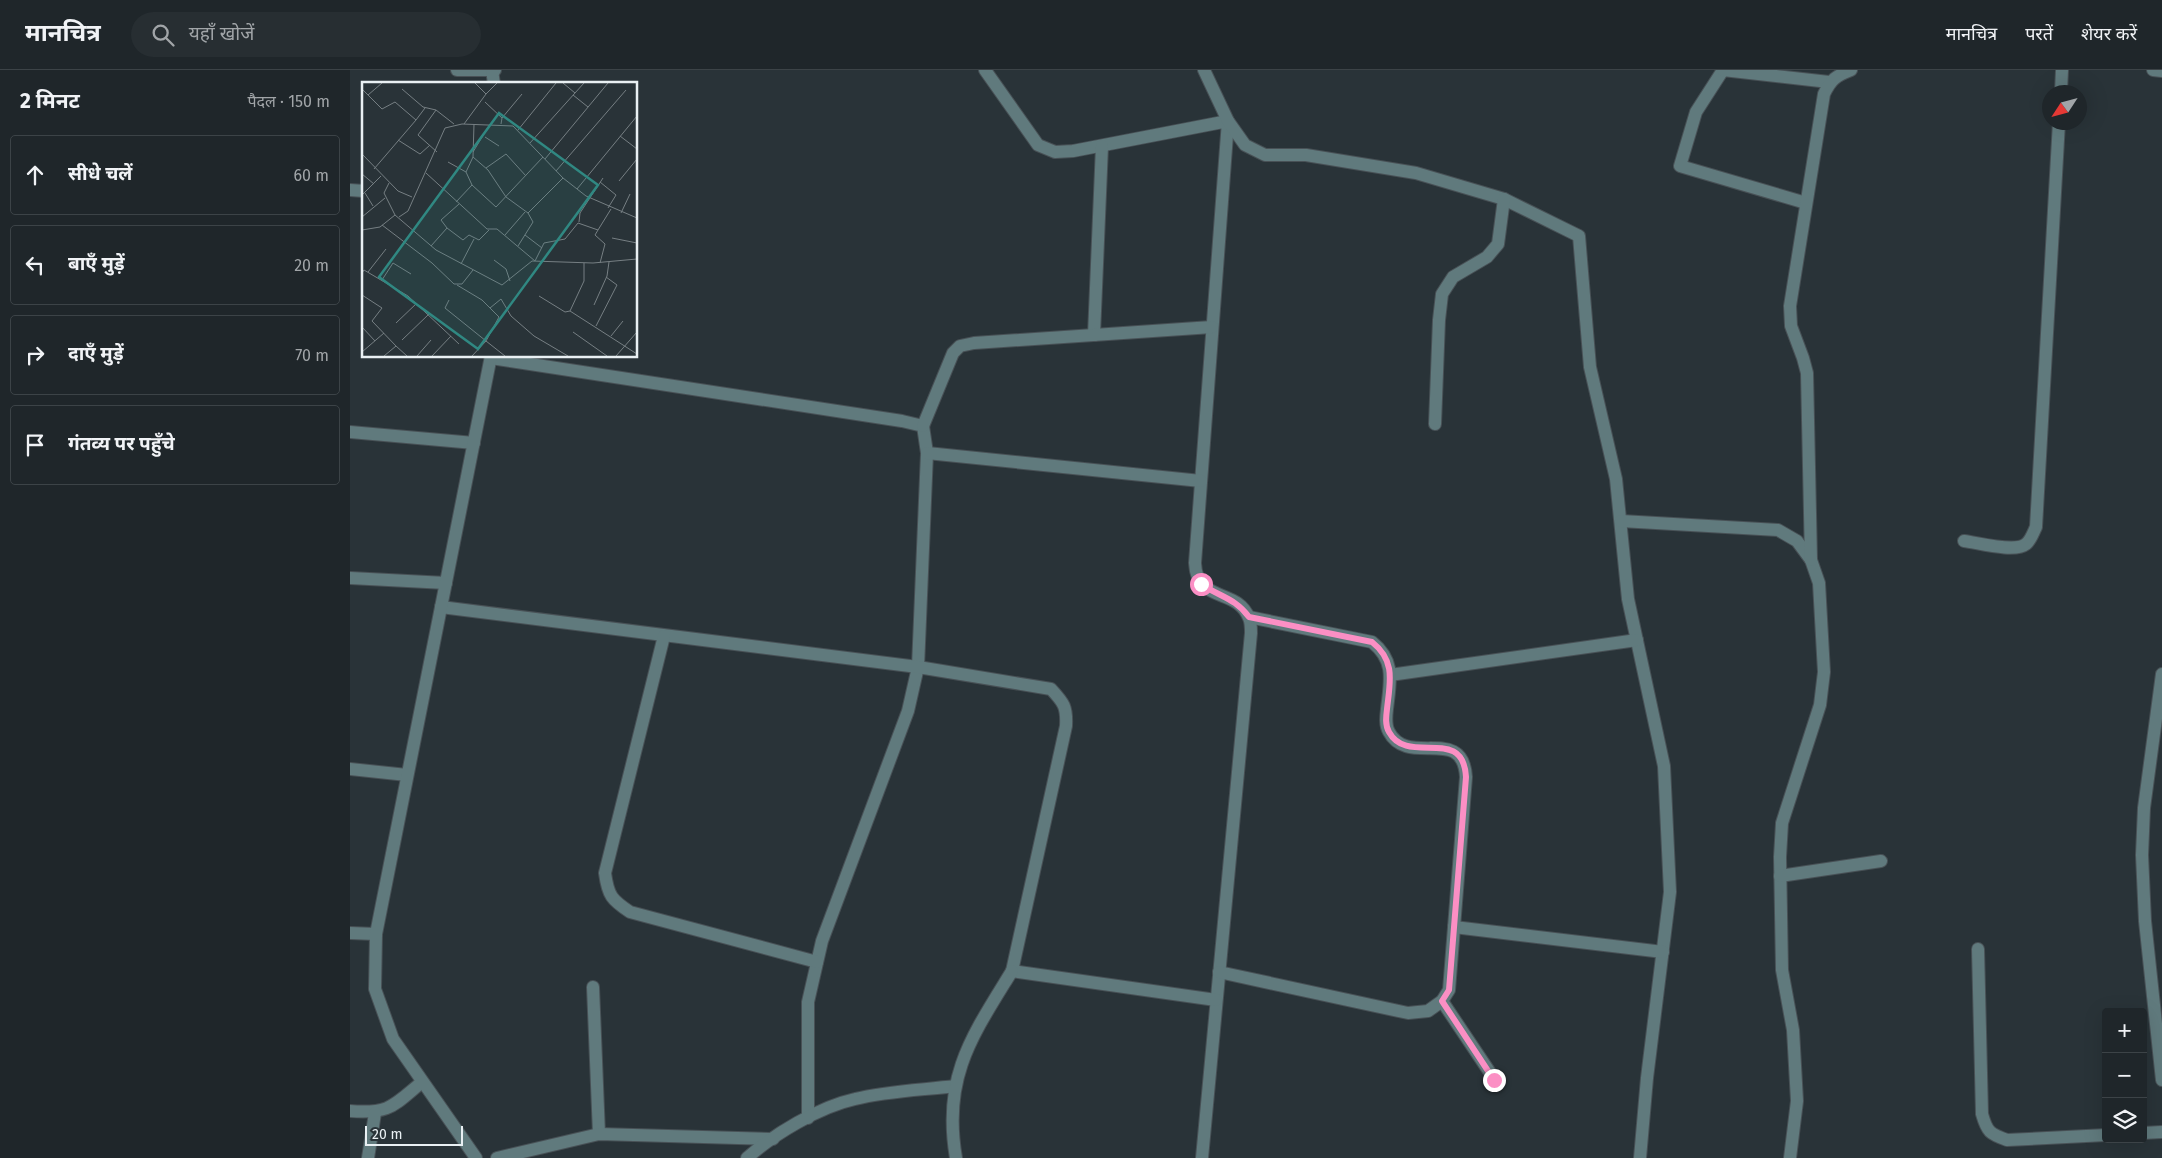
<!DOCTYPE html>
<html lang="hi">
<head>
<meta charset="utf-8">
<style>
	body { margin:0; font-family:"Fira Sans","Noto Sans Devanagari",sans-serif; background:#272e32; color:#f1f3f6 }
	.controls { position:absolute; right:15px; bottom:15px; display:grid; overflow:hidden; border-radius:5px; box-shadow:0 5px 20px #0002 }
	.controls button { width:45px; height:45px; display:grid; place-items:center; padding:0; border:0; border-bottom:1px solid #3c4347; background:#1f262a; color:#f1f3f6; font:25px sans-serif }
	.compass { position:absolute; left:1692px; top:15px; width:45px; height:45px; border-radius:50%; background:#1f262a; box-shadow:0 5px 20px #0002; rotate:234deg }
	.scale { position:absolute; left:15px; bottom:12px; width:98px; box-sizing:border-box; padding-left:5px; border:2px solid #e9f0f3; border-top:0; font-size:14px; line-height:18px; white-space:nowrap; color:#e9f0f3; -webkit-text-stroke:4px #293338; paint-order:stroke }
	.stop { position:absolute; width:15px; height:15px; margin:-11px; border:4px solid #fb8fc4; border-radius:50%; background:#fff }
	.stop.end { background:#fb8fc4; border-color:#fff; box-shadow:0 1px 5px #0008 }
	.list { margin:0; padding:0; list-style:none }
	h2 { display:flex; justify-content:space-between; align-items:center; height:65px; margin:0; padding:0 20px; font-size:21px }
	h2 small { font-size:16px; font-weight:400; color:#a1a5a8 }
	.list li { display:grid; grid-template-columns:32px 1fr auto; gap:15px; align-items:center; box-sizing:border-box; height:80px; margin:0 10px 10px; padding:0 10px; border:1px solid #3c4347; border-radius:5px }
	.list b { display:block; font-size:19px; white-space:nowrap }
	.list em { font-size:16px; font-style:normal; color:#a1a5a8 }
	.icon { flex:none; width:28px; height:28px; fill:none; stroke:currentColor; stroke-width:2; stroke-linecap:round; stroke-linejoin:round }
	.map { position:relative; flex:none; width:1812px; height:1088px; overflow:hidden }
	header { display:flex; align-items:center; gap:30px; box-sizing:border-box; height:70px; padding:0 25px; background:#1f262a; border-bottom:1px solid #3c4347 }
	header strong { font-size:24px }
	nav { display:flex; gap:28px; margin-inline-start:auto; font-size:18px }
	.search { width:350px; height:45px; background:#272e32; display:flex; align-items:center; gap:12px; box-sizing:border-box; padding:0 18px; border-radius:28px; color:#a1a5a8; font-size:19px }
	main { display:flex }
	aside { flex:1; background:#1f262a }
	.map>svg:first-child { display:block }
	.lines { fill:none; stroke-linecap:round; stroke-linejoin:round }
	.minor-casing { stroke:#485156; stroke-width:14 }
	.minor { stroke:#607a7d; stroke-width:12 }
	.route { stroke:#fb8fc4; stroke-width:6 }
	.inset-road { fill:none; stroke:#767f83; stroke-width:1 }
	.view { fill:#308882; fill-opacity:0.15; stroke:#308882; stroke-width:2.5 }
	.inset-edge { fill:none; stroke:#e9f0f3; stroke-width:2.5 }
</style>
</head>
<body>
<header>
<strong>मानचित्र</strong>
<div class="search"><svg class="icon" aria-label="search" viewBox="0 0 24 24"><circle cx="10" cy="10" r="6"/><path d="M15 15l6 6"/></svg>यहाँ खोजें</div>
<nav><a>मानचित्र</a><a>परतें</a><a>शेयर करें</a></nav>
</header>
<main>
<aside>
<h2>2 मिनट<small>पैदल · 150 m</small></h2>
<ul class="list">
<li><svg class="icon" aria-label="ahead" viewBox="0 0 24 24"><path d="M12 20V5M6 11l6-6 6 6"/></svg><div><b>सीधे चलें</b></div><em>60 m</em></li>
<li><svg class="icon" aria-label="left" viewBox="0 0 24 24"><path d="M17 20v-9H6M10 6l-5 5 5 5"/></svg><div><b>बाएँ मुड़ें</b></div><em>20 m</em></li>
<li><svg class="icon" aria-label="right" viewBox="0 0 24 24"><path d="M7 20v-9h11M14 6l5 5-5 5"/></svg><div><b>दाएँ मुड़ें</b></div><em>70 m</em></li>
<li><svg class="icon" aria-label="arrive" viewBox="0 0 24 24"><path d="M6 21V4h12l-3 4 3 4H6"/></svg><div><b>गंतव्य पर पहुँचे</b></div></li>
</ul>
</aside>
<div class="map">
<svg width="1812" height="1088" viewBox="0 0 1812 1088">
	<rect width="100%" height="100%" fill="#293338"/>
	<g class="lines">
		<defs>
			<g id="minor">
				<polyline points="107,0 145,0"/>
				<polyline points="142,0 144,14"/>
				<path d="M 635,0 L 688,75 L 705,82 L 723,81 L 878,51 L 845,493 C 847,534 887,517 899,548 C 901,552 901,559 901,563 L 852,1088"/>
				<polyline points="854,0 878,51 895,75 915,85 956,85 1066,103 1154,129 1229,166 1240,297 1266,409 1278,529 1314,696 1320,822 1297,1008 1290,1088"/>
				<polyline points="1373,0 1346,42 1330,96 1456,133"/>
				<polyline points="1373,0 1479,12"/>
				<polyline points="1803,0 1812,1"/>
				<polyline points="1711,22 1712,0"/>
				<polyline points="0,120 14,121"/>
				<polyline points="744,265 752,76"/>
				<polyline points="141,288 552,351 573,356 577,383 568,597 558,641 472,871 458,932 458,1048"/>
				<polyline points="1085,354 1089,250 1092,224 1103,207 1137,187 1148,174 1154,129"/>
				<polyline points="573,356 603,283 610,276 624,273 862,257"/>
				<polyline points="0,362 124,373"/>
				<polyline points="577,383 851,411"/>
				<polyline points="1271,451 1428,460 1447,471 1461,490 1469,513 1474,602 1470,635 1432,753 1430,787 1432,900 1443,960 1447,1031 1440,1088"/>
				<path d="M 1614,471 C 1629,473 1665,483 1676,474 C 1681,470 1683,463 1686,457 L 1709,52"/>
				<path d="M 1461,490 L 1457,303 L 1453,288 L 1441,256 L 1440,236 L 1474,24 C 1481,9 1486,6 1501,0"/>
				<polyline points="0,508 96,513"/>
				<path d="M 91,537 L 568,597 L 701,619 C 714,633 717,637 716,656 L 662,901 L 866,930"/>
				<path d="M 314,566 L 255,803 C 258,826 262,830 280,842 L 467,892"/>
				<polyline points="1812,604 1794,738 1792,785 1795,851 1812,1010"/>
				<polyline points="1040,605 1287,570"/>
				<polyline points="0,699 57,705"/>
				<polyline points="1430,806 1531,791"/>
				<polyline points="1104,857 1313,882"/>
				<polyline points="0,863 26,864"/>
				<path d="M 1628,879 L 1632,1044 C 1637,1062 1640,1064 1657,1070 L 1756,1065"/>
				<path d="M 869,902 L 1058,943 L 1078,941 L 1092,931 L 1099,920 L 1116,707 C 1113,654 1058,698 1039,662 C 1035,655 1036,647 1037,639 C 1040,612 1046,591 1022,572 L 899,547"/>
				<polyline points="243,917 249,1064"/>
				<polyline points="1092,931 1145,1010"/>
				<path d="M 0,1041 C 40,1044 43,1036 72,1012"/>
				<polyline points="1793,1063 1812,1062"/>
				<polyline points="18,1088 25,1043"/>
				<polyline points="126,1088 43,969 25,919 26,864 141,286"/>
				<polyline points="147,1088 249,1064 423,1069"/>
				<path d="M 397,1088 C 424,1064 469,1037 505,1029 C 537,1021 572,1020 605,1016"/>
				<path d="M 606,1088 C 592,1007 622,966 662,901"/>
			</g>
		</defs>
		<use href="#minor" class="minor-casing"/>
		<use href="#minor" class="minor"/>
	</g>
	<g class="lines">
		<path class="route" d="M 851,514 C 870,527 885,528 899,547 L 1022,572 C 1046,591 1040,612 1037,639 C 1036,647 1035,655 1039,662 C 1058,697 1113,654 1116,707 L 1099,920 L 1092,931 L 1144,1010"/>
	</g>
	<g transform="translate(12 12)">
		<rect width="275" height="275" fill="#293338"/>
		<path class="inset-road" d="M 201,1 L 213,11M 0,7 L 20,27 L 33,20 L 54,38 L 63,26M 40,7 L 61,25 L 74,28 L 92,42M 124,12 L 135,1M 6,13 L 20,1M 211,13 L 226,25M 123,20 L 140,36M 74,28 L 56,53 L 75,70M 102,42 L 124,12 L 113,1M 139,42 L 140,36 L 160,12M 156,48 L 194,1M 258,54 L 275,67M 123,55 L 137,64M 36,58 L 58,72 L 68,63M 168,61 L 222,1M 111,70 L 128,42M 0,72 L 36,109 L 50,115M 111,75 L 126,88 L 144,115 L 166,131 L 201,96M 183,77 L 246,1M 86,80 L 104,90 L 110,103M 124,86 L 144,72 L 164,94M 12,87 L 54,38M 194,89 L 264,8M 104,90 L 111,75 L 112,42M 64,91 L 125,147 L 135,147 L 173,179 L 182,161 L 203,157 L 216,141 L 236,148 L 249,127M 0,92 L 12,102M 257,99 L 275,77M 238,100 L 254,113 L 246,126M 27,101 L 22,111 L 33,133M 215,107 L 275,34M 3,111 L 11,124M 0,113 L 19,94M 94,120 L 110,103 L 134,125 L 181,75M 97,122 L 79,138 L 85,146 L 101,158 L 107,153 L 117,158 L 127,148M 259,131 L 268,112M 0,135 L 23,116M 37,135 L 46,129 L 83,46 L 100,42 L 151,44 L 201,96 L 224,114 L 275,136M 217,140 L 218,131 L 241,96M 20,143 L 70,181 L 92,202 L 100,202 L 111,188M 0,148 L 18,145 L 33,133 L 74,168 L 140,203 L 170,179 L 231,181 L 275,177M 236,148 L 233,153 L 243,162 L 238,181M 143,153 L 163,130M 163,153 L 180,166M 250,156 L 275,161M 69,164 L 85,146M 156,164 L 171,140 L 166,131M 132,178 L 144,187 L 148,199M 222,181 L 222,199 L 208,229 L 275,272M 99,182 L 112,157M 6,190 L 24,167M 0,191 L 2,188 L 46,214 L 97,262M 20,198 L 31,181 L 49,192M 95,203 L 120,218 L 137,235 L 124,259 L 143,274M 0,213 L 20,226 L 10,239 L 34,264M 177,214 L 203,230 L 208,229M 87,218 L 83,226 L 124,259 L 110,274M 232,223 L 245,194 L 247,180M 128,226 L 139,217 L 149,234 L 172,254 L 206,274M 34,241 L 55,221M 234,244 L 255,203 L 244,195M 0,245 L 13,259M 211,250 L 245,274M 249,254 L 261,239M 40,258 L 67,232M 0,270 L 22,251M 22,274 L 34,264 L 45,274M 55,274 L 69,258M 70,274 L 89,254M 254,274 L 275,250"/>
		<path class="view" d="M 137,31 L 236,103 L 116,267 L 17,195 Z"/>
		<rect width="275" height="275" class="inset-edge"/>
	</g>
</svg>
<div class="controls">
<button>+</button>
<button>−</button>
<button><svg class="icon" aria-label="layers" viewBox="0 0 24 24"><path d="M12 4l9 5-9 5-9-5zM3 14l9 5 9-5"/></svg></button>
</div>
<svg class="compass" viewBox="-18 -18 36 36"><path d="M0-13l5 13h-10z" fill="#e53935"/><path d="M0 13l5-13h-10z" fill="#a1a5a8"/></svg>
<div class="scale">20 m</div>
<div class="stop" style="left:851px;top:514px"></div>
<div class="stop end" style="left:1144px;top:1010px"></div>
</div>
</main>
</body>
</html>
